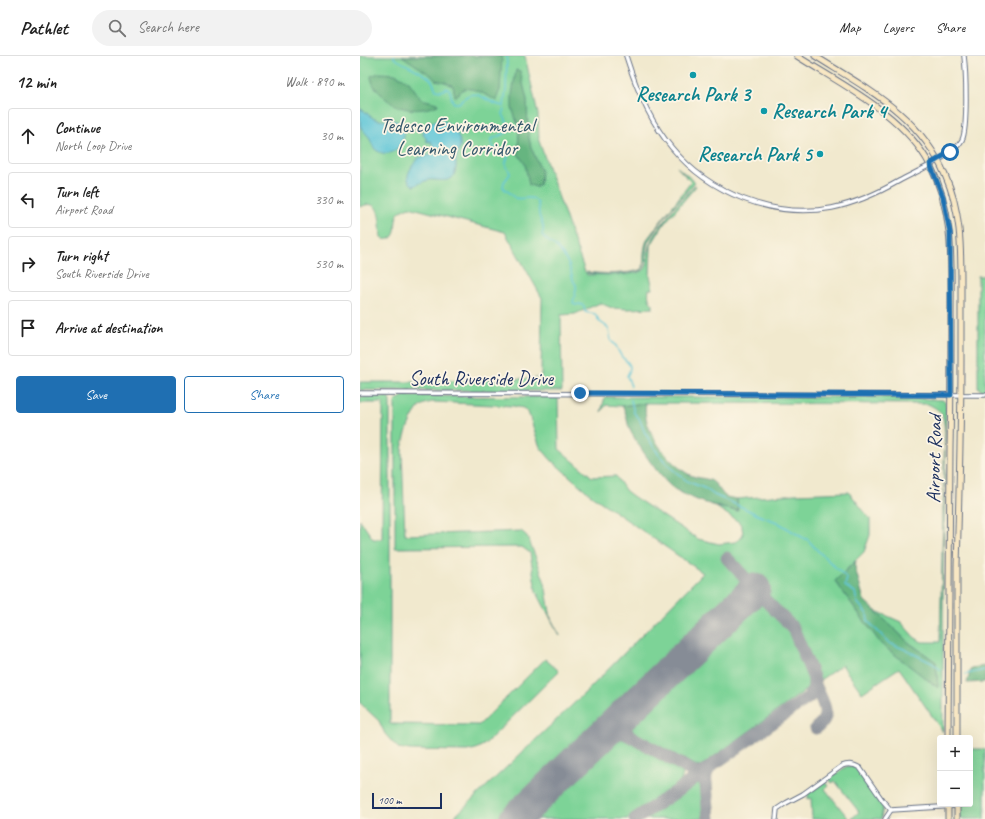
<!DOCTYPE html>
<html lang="en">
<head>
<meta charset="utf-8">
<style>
	body { margin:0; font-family:Caveat,sans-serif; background:#f2f2f2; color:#222 }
	.controls { position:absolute; right:12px; bottom:12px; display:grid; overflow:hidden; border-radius:4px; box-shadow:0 4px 16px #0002 }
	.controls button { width:36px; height:36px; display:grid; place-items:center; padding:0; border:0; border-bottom:1px solid #e0e0e0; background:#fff; color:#222; font:20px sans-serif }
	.scale { position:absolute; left:12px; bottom:10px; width:70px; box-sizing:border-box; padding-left:4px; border:2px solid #1b2f5e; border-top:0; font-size:11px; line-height:14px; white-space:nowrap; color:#1b2f5e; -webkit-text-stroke:3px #fcf5e5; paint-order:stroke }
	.stop { position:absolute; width:12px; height:12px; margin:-9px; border:3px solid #1f6fb2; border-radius:50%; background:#fff }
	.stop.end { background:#1f6fb2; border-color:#fff; box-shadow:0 1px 4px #0008 }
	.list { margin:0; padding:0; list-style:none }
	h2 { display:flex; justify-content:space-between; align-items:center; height:52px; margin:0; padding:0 16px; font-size:17px }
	h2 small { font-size:13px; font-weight:400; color:#767676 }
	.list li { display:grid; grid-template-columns:26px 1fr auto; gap:12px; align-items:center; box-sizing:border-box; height:56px; margin:0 8px 8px; padding:0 8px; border:1px solid #e0e0e0; border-radius:4px }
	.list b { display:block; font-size:15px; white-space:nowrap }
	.list p { margin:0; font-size:13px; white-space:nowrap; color:#767676 }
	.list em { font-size:13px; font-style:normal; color:#767676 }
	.actions { display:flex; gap:8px; padding:12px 16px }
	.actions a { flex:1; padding:9px 0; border:1px solid #1f6fb2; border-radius:4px; text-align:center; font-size:14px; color:#1f6fb2 }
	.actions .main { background:#1f6fb2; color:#fff }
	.icon { flex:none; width:22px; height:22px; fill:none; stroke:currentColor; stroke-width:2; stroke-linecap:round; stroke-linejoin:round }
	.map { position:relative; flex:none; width:625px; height:763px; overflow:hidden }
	header { display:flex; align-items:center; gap:24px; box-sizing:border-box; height:56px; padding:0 20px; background:#fff; border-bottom:1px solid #e0e0e0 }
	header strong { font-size:19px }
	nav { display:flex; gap:22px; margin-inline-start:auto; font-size:14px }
	.search { width:280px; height:36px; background:#f2f2f2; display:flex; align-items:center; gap:10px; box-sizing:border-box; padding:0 14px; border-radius:22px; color:#767676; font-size:15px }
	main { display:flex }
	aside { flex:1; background:#fff }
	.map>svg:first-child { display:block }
	.green { fill:#7dd397; stroke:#4c817a }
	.forest { fill:#66b580; stroke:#40726f }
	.water { fill:#5cc5d7; stroke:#3c7a9a }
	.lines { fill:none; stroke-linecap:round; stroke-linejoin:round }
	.stream { stroke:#5cc5d7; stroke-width:1.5 }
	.taxiway { stroke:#868c96; stroke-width:13 }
	.runway { stroke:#868c96; stroke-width:32 }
	.minor-casing { stroke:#667085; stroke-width:5.5 }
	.secondary-casing { stroke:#667085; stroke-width:7 }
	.minor { stroke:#fff; stroke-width:3.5 }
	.secondary { stroke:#f8e7c3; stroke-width:5 }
	.route { stroke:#1f6fb2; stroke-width:5 }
	.culture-dot { fill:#0f9aa8; stroke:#fcf5e5; stroke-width:1.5 }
	.labels { text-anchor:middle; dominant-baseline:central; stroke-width:3.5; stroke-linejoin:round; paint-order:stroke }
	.culture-label { font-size:20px; font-weight:bold; fill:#0d838f; stroke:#fcf5e5 }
	.park-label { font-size:20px; fill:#34586c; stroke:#fcf5e5 }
	.street-label { font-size:20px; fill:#1b2f5e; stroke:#fcf5e5 }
</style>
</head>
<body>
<header>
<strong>Pathlet</strong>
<div class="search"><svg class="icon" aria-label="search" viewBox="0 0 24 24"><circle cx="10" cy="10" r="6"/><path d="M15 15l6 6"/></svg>Search here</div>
<nav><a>Map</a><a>Layers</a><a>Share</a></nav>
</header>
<main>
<aside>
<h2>12 min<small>Walk · 890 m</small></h2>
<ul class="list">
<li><svg class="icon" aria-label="ahead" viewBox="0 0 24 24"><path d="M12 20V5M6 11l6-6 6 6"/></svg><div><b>Continue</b><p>North Loop Drive</p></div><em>30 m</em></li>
<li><svg class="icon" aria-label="left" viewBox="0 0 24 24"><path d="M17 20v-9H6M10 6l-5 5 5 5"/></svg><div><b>Turn left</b><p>Airport Road</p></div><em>330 m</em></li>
<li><svg class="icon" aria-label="right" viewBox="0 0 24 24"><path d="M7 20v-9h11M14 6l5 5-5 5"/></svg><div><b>Turn right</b><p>South Riverside Drive</p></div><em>530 m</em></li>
<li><svg class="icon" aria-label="arrive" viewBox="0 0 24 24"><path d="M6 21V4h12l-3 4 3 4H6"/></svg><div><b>Arrive at destination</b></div></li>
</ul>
<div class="actions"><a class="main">Save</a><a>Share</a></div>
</aside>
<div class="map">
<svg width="625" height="763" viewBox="0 0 625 763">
	<rect width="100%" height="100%" fill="#fcf5e5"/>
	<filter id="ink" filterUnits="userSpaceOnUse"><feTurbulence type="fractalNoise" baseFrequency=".025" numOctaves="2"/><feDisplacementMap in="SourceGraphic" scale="8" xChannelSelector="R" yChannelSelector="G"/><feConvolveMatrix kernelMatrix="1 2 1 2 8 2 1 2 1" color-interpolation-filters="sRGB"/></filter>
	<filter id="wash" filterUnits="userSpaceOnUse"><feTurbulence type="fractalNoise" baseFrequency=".012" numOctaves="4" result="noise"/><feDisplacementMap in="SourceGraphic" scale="16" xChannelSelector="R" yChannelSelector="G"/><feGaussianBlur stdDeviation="0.9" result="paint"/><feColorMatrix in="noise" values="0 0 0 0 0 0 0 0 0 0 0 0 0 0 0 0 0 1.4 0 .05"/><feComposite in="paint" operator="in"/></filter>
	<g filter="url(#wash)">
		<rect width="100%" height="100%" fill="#f1e9ce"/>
		<g class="green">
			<path d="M 0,0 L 165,0 L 178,58 L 179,85 L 225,216 C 242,218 267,219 283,213 C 284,202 283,192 288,182 L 331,126 L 317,111 L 335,126 C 319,145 299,165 288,186 C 284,195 288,207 282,214 C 265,219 244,218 226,217 L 227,219 C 245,218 266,221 283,215 C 291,208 285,195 291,186 C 302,166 320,145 335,129 L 336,130 L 304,168 L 291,189 L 290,220 L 293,233 L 289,233 C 288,238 288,245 293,248 L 293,252 L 268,253 L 252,252 L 240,247 L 215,258 L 201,259 L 202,335 L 0,334 L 0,326 L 53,326 L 180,322 L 181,319 L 182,242 L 145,176 L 49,151 C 44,153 39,155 37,160 C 34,167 38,180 29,183 C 25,184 23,183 21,181 C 19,168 23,140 0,151 Z"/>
			<polygon points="618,220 625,220 625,335 620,334 618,331"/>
			<path d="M 44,340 L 198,341 L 199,393 L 232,421 L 256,420 L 265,434 L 271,439 L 338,483 L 359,488 L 375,486 L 381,482 L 383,478 L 382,471 L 379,466 L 356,451 L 377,455 L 377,443 L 435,438 L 489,436 L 510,463 L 510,479 L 504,496 L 475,525 L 578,632 L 576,606 L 548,586 L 514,554 L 541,566 L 554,581 L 562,586 L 580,586 L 585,375 C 583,359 584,356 568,348 L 286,347 L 261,350 L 246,349 L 241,356 L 245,341 L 538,341 L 583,344 L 585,346 L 586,351 L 583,518 L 583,676 L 539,612 L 502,637 L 482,609 L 460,624 L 436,568 L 371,499 L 366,505 L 383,523 L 386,530 L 143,763 L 92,763 L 229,633 L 343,517 L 231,439 L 192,405 L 180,391 L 168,356 L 163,352 L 153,350 L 74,346 C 67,347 61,348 57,354 C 49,365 44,381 42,394 L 45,479 L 161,475 L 167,480 L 176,502 L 185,527 L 191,563 L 200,580 L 176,535 L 170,497 L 162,491 L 35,492 L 35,348 L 36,344 Z"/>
			<polygon points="0,341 26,341 29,342 30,346 30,668 119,669 185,603 199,615 125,688 116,693 107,695 50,694 38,692 25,678 19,665 0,647 0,464 13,483 22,483 23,347 0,347"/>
			<polygon points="395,543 403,547 430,574 450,623 450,631 341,710 335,709 273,676 268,671 268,665"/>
			<polygon points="256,677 314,709 320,713 323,718 320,728 267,763 166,763"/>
			<polygon points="610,693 625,693 625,763 600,763 600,748 610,748"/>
			<polygon points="487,710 493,710 498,713 520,745 523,751 521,763 491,763 499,756 475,725 472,727 469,723"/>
			<polygon points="465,726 468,730 465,733 489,763 452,763 451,742 448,743 448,737"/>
			<polygon points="336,727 343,729 345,763 281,763"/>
		</g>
		<g class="forest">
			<path d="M 42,0 L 142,0 L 140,34 L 137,41 L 137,45 C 130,41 112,30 104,33 C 101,34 99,38 97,40 L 95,40 L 93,30 L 85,26 L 75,24 L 72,20 Z"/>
			<polygon points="156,14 160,15 167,44 168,77 171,91 181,115 180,128 176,131 169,129 165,108 158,98 159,72 152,52 152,39"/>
			<path d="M 19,17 L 35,18 L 41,21 L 49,26 L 61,43 L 77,47 L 78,49 C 58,57 37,55 22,39 C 16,33 12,29 11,20 Z"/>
			<path d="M 286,347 C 280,372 309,408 330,419 C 336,422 344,422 350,424 C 357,427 360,436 365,440 C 368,442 373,442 377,443 L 378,455 C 357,451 335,445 316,434 C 303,427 278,389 271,376 C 266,367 268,358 262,350 Z"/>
			<polygon points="496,505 495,512 504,544 548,586 576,606 578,632 521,588 475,525"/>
			<polygon points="625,610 625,626 607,627 611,612"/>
		</g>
		<g class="water">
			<path d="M 0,53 C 7,55 9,61 15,63 C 23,66 30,63 36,65 C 56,75 35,108 16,94 C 13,92 11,85 9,81 C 6,77 1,73 0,69 C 0,64 0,58 0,53 Z"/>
			<path d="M 80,64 C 90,65 102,81 100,91 C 99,95 97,99 96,103 C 96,110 97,118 90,123 C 84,126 75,123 69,124 C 63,125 59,128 54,130 C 44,124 48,117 53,109 C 55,107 55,104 59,102 C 62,100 67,100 71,99 L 74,95 L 74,91 L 70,85 L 67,86 L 66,82 L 63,79 L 64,71 L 68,67 Z"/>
		</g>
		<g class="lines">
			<g class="stream">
				<path d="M 34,0 L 34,2 C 43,8 67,17 72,25 C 74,28 75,32 76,34 L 81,35 L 87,32 L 90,34 L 92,44 L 94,47 L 99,47 C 116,27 124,47 143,50"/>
				<path d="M 147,0 L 146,33 L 143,58 L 150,73 L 148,76 L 132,83 L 132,88 L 134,92 L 146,95 L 149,97 L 146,106 L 146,111 L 149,114 L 150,118 L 144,126 L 143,131 C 146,136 152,136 155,142 C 161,144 168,140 174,143 C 180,147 178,152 179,158 C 179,162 182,165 183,170 C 184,173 183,176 182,179 C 187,186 195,188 200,195 C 204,200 208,206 210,212 C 212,218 211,223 216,229 C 217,235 214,240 213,247 L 215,249 L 220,248 L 224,250 L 225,256 L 235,258 L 240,266 L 246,270 L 249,274 L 251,285 C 258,289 257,295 262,301 C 265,304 269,306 270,311 C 270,314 269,317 267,320 L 271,330"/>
				<polyline points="271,344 274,357 279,362 285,377 299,399 311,412 322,421 327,425 346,433 354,439 384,452 398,459 417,466 445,483 447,483 459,496 487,522 485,530 495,536 497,546 507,558 508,565 529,587 544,593 572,607 581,614"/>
				<polyline points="606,618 625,614"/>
			</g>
			<g class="taxiway">
				<path d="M 299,626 L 264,661 C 262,669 264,674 270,680 L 339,719 L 344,723 L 346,728 L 349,763"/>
				<path d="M 454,626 C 460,643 475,659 456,672"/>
				<path d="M 213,708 L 244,678 C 254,673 260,675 270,680"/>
				<path d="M 346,728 C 345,720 346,716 351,710 L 449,641 C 453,635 455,630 454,623 L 433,572 L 403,542 L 394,540 L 387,540 L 388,529 L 387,524 L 367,502"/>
				<polyline points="275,763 323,731 345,714"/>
			</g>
			<polyline class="runway" points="155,763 395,533"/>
		</g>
	</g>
	<g filter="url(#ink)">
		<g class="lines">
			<defs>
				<g id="minor">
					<path d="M 266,0 C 276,32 290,66 312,92 C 349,137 413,163 472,152 C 496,147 518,137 539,125 C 555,116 594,100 602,84 C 608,72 606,15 604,0"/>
					<polyline points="0,337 625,339"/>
					<polyline points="531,754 597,750"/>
					<path d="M 416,763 L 417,753 L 426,747 L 443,738 L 482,710 C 489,707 494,708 500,712 L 523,745 L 531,754 L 525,763"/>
				</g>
				<g id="secondary">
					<path d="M 437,0 C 484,30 543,58 570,109 C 595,157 591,211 591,263 C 591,306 591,349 590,392 C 589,488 588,585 588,682"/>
					<path d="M 455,0 C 507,33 560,59 585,119 C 601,154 601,191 601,229 C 601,254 601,279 601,304 C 601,372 599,441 597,510 C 597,567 597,625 597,682"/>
					<polyline points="588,748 588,763"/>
					<polyline points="597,748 597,763"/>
				</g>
			</defs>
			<use href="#minor" class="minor-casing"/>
			<use href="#secondary" class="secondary-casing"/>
			<use href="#minor" class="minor"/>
			<use href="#secondary" class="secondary"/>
		</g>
	</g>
	<g class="lines" filter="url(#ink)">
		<polyline class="route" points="220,337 591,339 590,177 583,141 570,108 590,96"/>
	</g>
	<g class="culture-dot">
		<circle cx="333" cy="19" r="4"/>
		<circle cx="404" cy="55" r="4"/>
		<circle cx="460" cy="98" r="4"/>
	</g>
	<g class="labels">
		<g class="culture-label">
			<text x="333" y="38">Research Park 3</text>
			<text x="412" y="55" text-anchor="start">Research Park 4</text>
			<text x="452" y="98" text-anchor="end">Research Park 5</text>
		</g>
		<g class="park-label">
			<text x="97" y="69">Tedesco Environmental<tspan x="97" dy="23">Learning Corridor</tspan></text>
		</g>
		<g class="street-label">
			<text x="121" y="322">South Riverside Drive</text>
			<text transform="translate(574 403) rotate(-89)">Airport Road</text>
		</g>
	</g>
</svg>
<div class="controls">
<button>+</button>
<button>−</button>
</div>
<div class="scale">100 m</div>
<div class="stop" style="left:590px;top:96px"></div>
<div class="stop end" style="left:220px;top:337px"></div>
</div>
</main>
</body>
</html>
